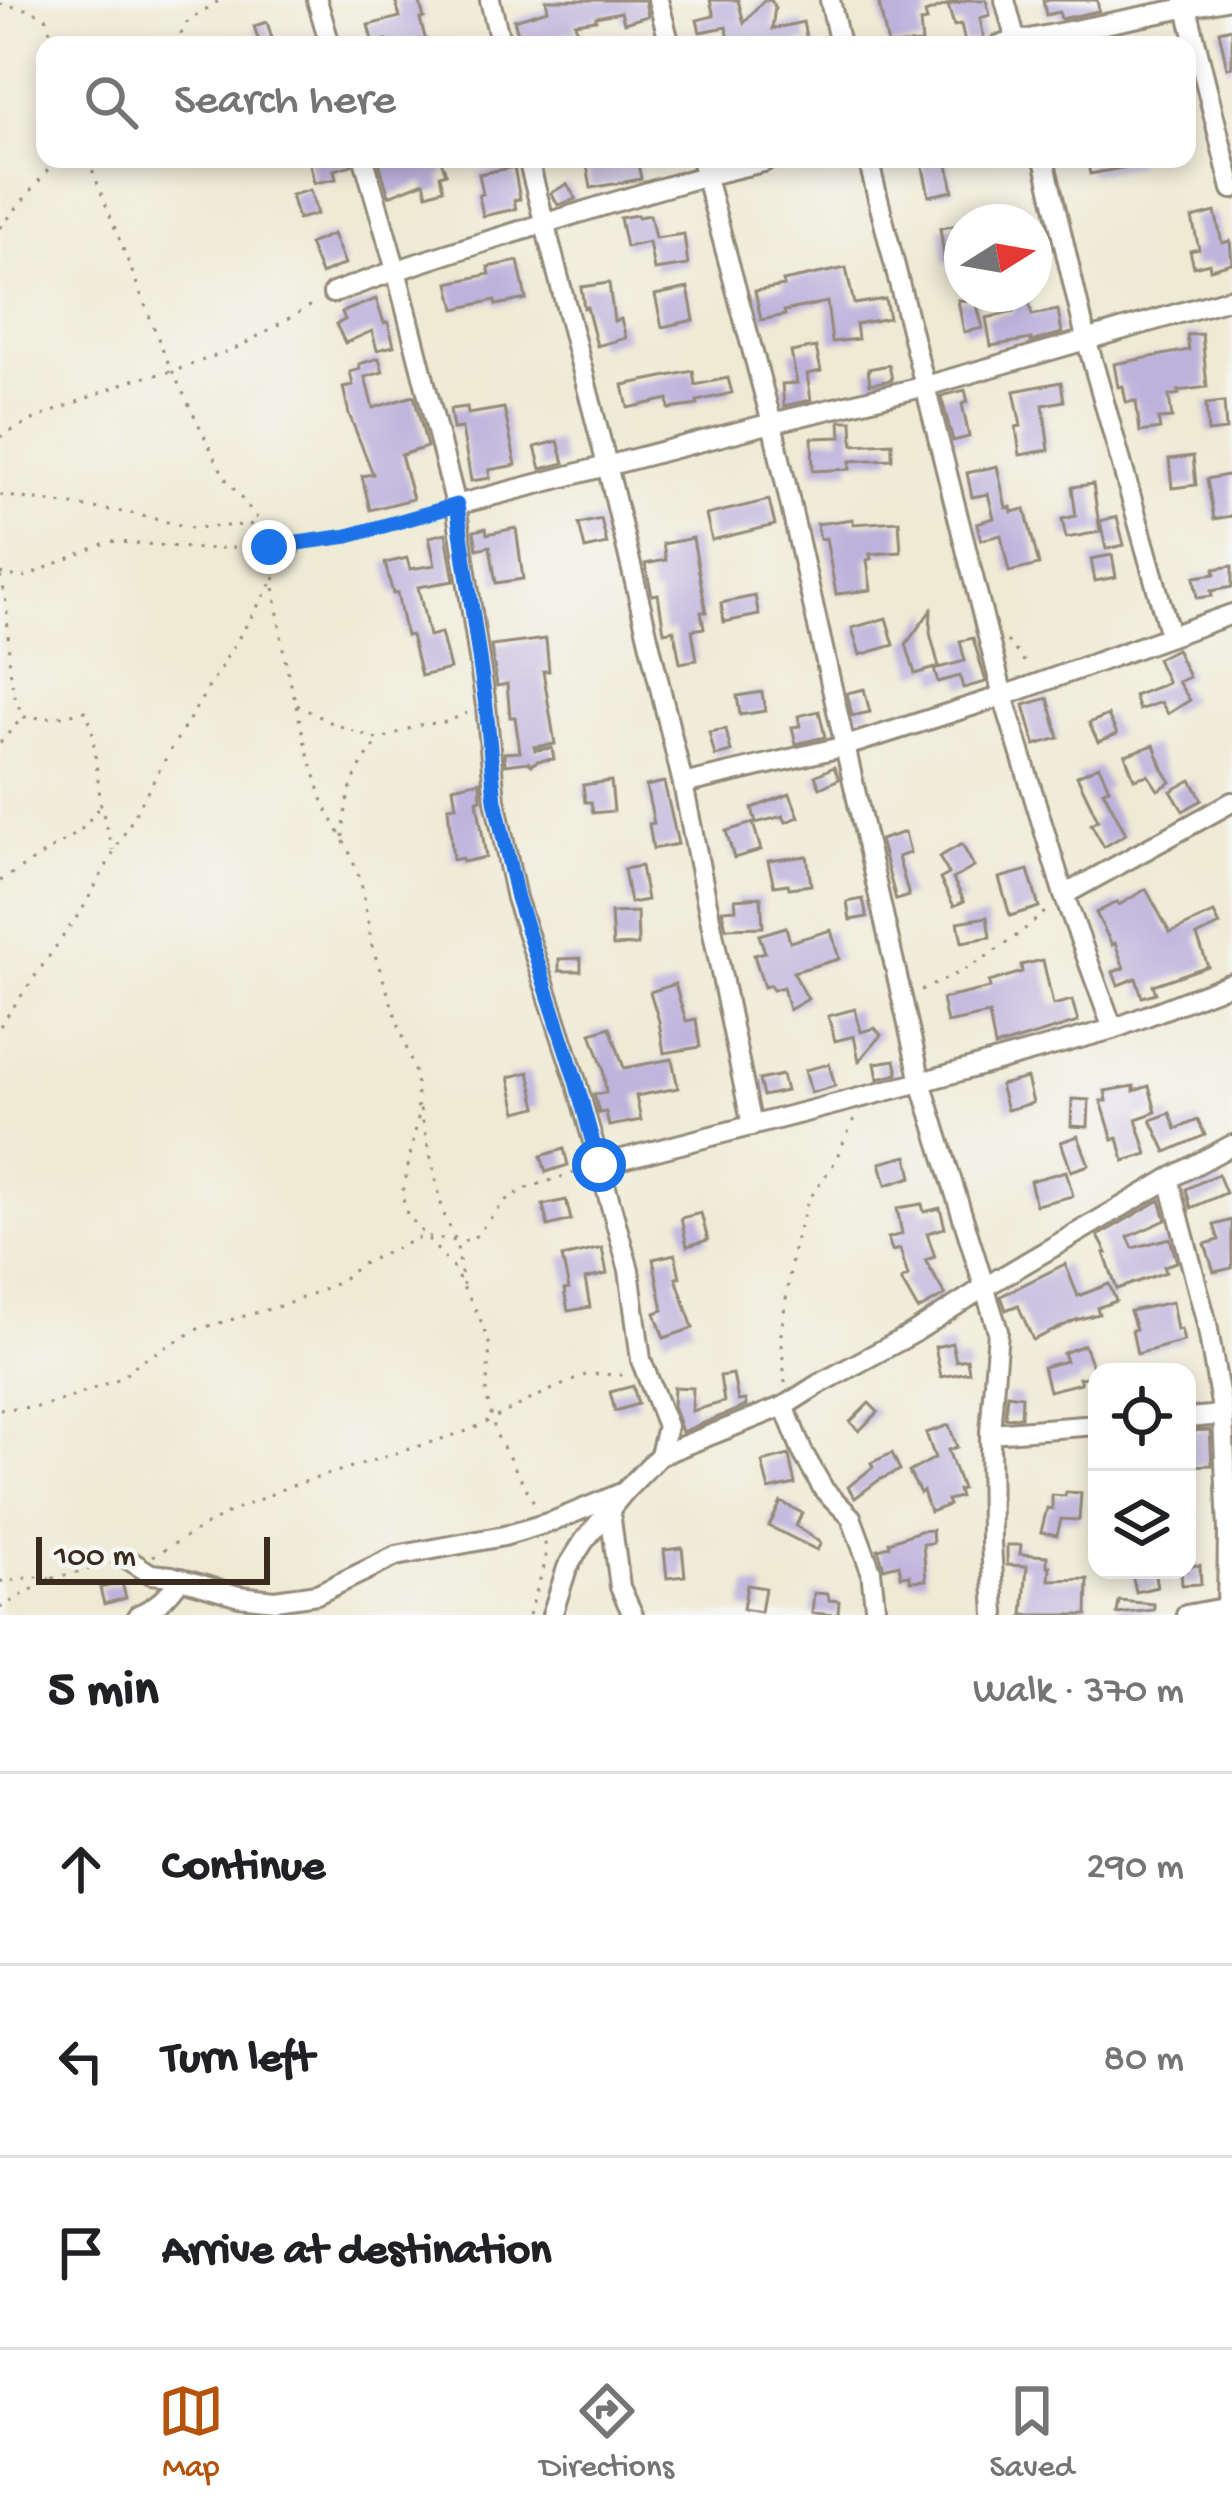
<!DOCTYPE html>
<html lang="en">
<head>
<meta charset="utf-8">
<style>
	body { margin:0; font-family:"Gochi Hand",sans-serif; background:#f6f6f6; color:#202124 }
	.controls { position:absolute; right:36px; bottom:36px; display:grid; overflow:hidden; border-radius:24px; box-shadow:0 6px 18px #0003 }
	.controls button { width:108px; height:108px; display:grid; place-items:center; padding:0; border:0; border-bottom:3px solid #e0e0e0; background:#fff; color:#202124; font:60px sans-serif }
	.compass { position:absolute; left:944px; top:204px; width:108px; height:108px; border-radius:50%; background:#fff; box-shadow:0 6px 18px #0003; rotate:79deg }
	.scale { position:absolute; left:36px; bottom:30px; width:234px; box-sizing:border-box; padding-left:12px; border:6px solid #3b2a1e; border-top:0; font-size:33px; line-height:42px; white-space:nowrap; color:#3b2a1e; -webkit-text-stroke:9px #f6f6f2; paint-order:stroke }
	.stop { position:absolute; width:36px; height:36px; margin:-27px; border:9px solid #1a73e8; border-radius:50%; background:#fff }
	.stop.end { background:#1a73e8; border-color:#fff; box-shadow:0 3px 12px #0008 }
	.list { margin:0; padding:0; list-style:none }
	h2 { display:flex; justify-content:space-between; align-items:center; height:156px; margin:0; padding:0 48px; font-size:51px }
	h2 small { font-size:39px; font-weight:400; color:#757577 }
	.list li { display:grid; grid-template-columns:78px 1fr auto; gap:36px; align-items:center; box-sizing:border-box; height:192px; padding:0 48px; border-top:3px solid #e0e0e0 }
	.list b { display:block; font-size:45px; white-space:nowrap }
	.list em { font-size:39px; font-style:normal; color:#757577 }
	.icon { flex:none; width:66px; height:66px; fill:none; stroke:currentColor; stroke-width:2; stroke-linecap:round; stroke-linejoin:round }
	.map { position:relative; flex:none; width:1232px; height:1615px; overflow:hidden }
	.search { position:absolute; background:#fff; box-shadow:0 6px 18px #0003; left:36px; right:36px; top:36px; height:132px; display:flex; align-items:center; gap:30px; box-sizing:border-box; padding:0 42px; border-radius:24px; color:#757577; font-size:45px }
	.sheet { height:732px; background:#fff }
	nav { display:flex; justify-content:space-around; align-items:center; box-sizing:border-box; height:168px; border-top:3px solid #e0e0e0; background:#fff; font-size:33px; color:#757577 }
	nav a { display:grid; justify-items:center; gap:6px }
	nav .on { color:#b45309 }
	.map>svg:first-child { display:block }
	.building { fill:#bdb2dc }
	.lines { fill:none; stroke-linecap:round; stroke-linejoin:round }
	.minor-casing { stroke:#948a79; stroke-width:24 }
	.path { stroke:#948a79; stroke-width:3; stroke-dasharray:3 9; stroke-linecap:butt }
	.minor { stroke:#fff; stroke-width:18 }
	.route { stroke:#1a73e8; stroke-width:15 }
</style>
</head>
<body>
<div class="map">
<svg width="1232" height="1615" viewBox="0 0 1232 1615">
	<rect width="100%" height="100%" fill="#f6f6f2"/>
	<filter id="ink" filterUnits="userSpaceOnUse"><feTurbulence type="fractalNoise" baseFrequency=".00833" numOctaves="2"/><feDisplacementMap in="SourceGraphic" scale="24" xChannelSelector="R" yChannelSelector="G"/><feConvolveMatrix kernelMatrix="1 2 1 2 8 2 1 2 1" color-interpolation-filters="sRGB"/></filter>
	<filter id="wash" filterUnits="userSpaceOnUse"><feTurbulence type="fractalNoise" baseFrequency=".004" numOctaves="4" result="noise"/><feDisplacementMap in="SourceGraphic" scale="48" xChannelSelector="R" yChannelSelector="G"/><feGaussianBlur stdDeviation="2.7" result="paint"/><feColorMatrix in="noise" values="0 0 0 0 0 0 0 0 0 0 0 0 0 0 0 0 0 1.4 0 .05"/><feComposite in="paint" operator="in"/></filter>
	<g filter="url(#wash)">
		<rect width="100%" height="100%" fill="#eeead4"/>
		<g id="blocks">
			<g class="building">
				<polygon points="395,0 419,0 424,18 420,19 427,45 387,45 386,40 373,44 368,25 400,17"/>
				<polygon points="546,0 645,0 648,16 624,23 621,12 596,17 596,20 575,23 577,31 521,44 514,20 548,10"/>
				<polygon points="710,0 738,0 744,23 763,1 771,0 775,7 772,29 803,22 807,41 790,45 731,45 726,27 700,32 697,20 714,16"/>
				<polygon points="897,0 957,0 957,1 925,13 927,21 920,22 922,43 888,45 879,4"/>
				<polygon points="967,0 986,0 990,15 980,18 984,39 965,43 961,24 954,26 948,5"/>
				<polygon points="1043,0 1097,0 1099,11 1061,19 1059,12 1046,15"/>
				<polygon points="267,22 274,45 260,45 254,26"/>
				<polygon points="1232,28 1232,67 1227,68 1219,31"/>
				<polygon points="309,159 351,159 352,165 334,170 336,179 314,183"/>
				<polygon points="378,159 440,159 446,173 440,175 443,189 427,194 424,182 389,196"/>
				<polygon points="586,159 637,159 641,179 591,188"/>
				<polygon points="947,159 953,191 929,196 922,163"/>
				<polygon points="1087,159 1136,159 1137,165 1090,174"/>
				<polygon points="514,167 520,199 514,200 516,209 483,216 479,195 483,194 479,174"/>
				<polygon points="567,184 576,199 558,205 551,193"/>
				<polygon points="310,190 317,214 298,219 291,195"/>
				<polygon points="1215,212 1222,243 1230,241 1232,263 1210,269 1209,263 1194,267 1190,251 1199,249 1192,218"/>
				<polygon points="637,215 638,217 650,215 655,238 684,234 688,265 654,270 649,242 626,247 620,218"/>
				<polygon points="960,225 962,261 945,263 940,228"/>
				<polygon points="333,234 345,264 321,274 309,244"/>
				<polygon points="518,261 526,299 496,305 495,300 455,309 449,283 490,274 488,267"/>
				<polygon points="846,268 854,304 885,299 889,318 856,324 858,339 832,342 827,302 784,311 785,315 761,320 755,291 784,286 783,281"/>
				<polygon points="609,283 614,321 621,319 626,338 597,346 587,307 584,308 581,287"/>
				<polygon points="688,288 694,320 662,327 655,295"/>
				<polygon points="1028,297 1032,315 1058,310 1062,333 1031,342 1031,339 991,346 986,318 1014,312 1012,300"/>
				<polygon points="376,299 384,323 388,322 394,346 377,350 372,331 345,343 336,324 345,320 342,312"/>
				<polygon points="958,300 976,301 983,328 964,332"/>
				<polygon points="1202,334 1207,387 1178,391 1179,394 1169,396 1172,418 1158,419 1160,429 1140,432 1136,401 1126,402 1123,386 1118,387 1114,364 1189,350 1187,335"/>
				<polygon points="816,347 821,371 807,374 811,400 784,406 782,384 797,383 791,352"/>
				<polygon points="379,358 383,372 365,377 373,408 414,396 427,447 401,455 413,499 370,510 362,476 373,474 349,414 343,387 353,385 350,372 360,369 359,364"/>
				<polygon points="889,365 892,380 870,384 868,369"/>
				<polygon points="693,371 695,385 728,378 732,393 697,401 698,405 669,409 668,399 628,408 623,385"/>
				<polygon points="1061,382 1064,401 1043,405 1049,450 1020,455 1016,427 1021,426 1014,391"/>
				<polygon points="965,390 968,402 962,404 969,437 953,441 941,396"/>
				<polygon points="1224,402 1226,430 1208,432 1206,404"/>
				<polygon points="467,407 468,414 504,408 516,465 489,470 490,478 471,481 462,428 453,429 450,409"/>
				<polygon points="840,421 852,421 853,445 892,443 892,459 850,461 850,469 813,471 812,438 841,437"/>
				<polygon points="558,441 564,463 541,469 535,447"/>
				<polygon points="1193,456 1196,485 1172,488 1169,459"/>
				<polygon points="997,466 1006,508 1011,507 1012,512 1025,509 1039,565 1009,572 1001,535 981,540 977,523 994,518 988,494 972,497 967,473"/>
				<polygon points="1232,474 1232,516 1214,519 1207,479"/>
				<polygon points="1093,484 1100,532 1066,538 1062,519 1076,516 1072,487"/>
				<polygon points="769,500 775,525 712,540 706,515"/>
				<polygon points="1117,517 1124,545 1106,549 1100,521"/>
				<polygon points="601,519 607,544 585,549 579,524"/>
				<polygon points="853,519 853,524 899,521 901,552 870,554 871,559 867,560 871,590 836,594 826,538 820,539 817,524"/>
				<polygon points="486,528 487,534 516,528 523,579 496,583 490,546 477,549 474,531"/>
				<polygon points="446,533 454,581 418,587 429,636 441,633 450,669 421,676 411,635 406,636 397,593 393,594 385,563 407,558 410,569 435,565 429,537"/>
				<polygon points="693,538 706,612 701,612 704,628 692,630 697,660 680,663 674,630 664,632 658,594 652,595 645,564 666,560 663,544"/>
				<polygon points="1112,555 1116,577 1095,581 1091,559"/>
				<polygon points="1232,566 1232,587 1211,591 1212,596 1197,598 1194,577 1215,574 1214,569"/>
				<polygon points="755,596 759,615 724,622 721,603"/>
				<polygon points="931,610 930,633 939,667 915,674 906,644"/>
				<polygon points="886,618 894,645 860,655 852,628"/>
				<polygon points="973,638 986,682 963,688 960,676 938,682 934,669 965,661 960,641"/>
				<polygon points="546,639 549,671 543,671 555,744 534,747 535,750 552,748 554,759 537,761 532,765 528,762 505,765 504,753 520,752 515,717 510,717 507,684 497,686 491,646"/>
				<polygon points="1176,649 1189,677 1178,682 1190,700 1168,714 1161,702 1139,710 1134,696 1168,683 1157,659"/>
				<polygon points="864,689 870,712 852,716 847,693"/>
				<polygon points="762,692 765,711 740,715 737,696"/>
				<polygon points="1048,698 1059,738 1035,745 1024,705"/>
				<polygon points="819,711 825,737 796,744 792,727 800,726 798,716"/>
				<polygon points="1108,715 1117,734 1098,742 1089,723"/>
				<polygon points="726,729 731,752 715,756 709,732"/>
				<polygon points="1154,745 1163,769 1171,782 1158,790 1148,775 1134,779 1125,755"/>
				<polygon points="1099,766 1109,788 1103,790 1126,834 1104,847 1091,824 1098,820 1077,776"/>
				<polygon points="834,767 839,779 820,788 815,776"/>
				<polygon points="1191,780 1202,800 1183,811 1171,791"/>
				<polygon points="480,781 481,799 477,800 486,857 463,862 462,858 453,860 448,807 456,806 453,787"/>
				<polygon points="611,781 614,811 593,813 591,802 585,802 583,785"/>
				<polygon points="664,782 678,844 653,849 649,824 654,823 646,786"/>
				<polygon points="790,794 799,817 786,822 783,816 756,823 752,808"/>
				<polygon points="753,823 761,850 734,858 726,831"/>
				<polygon points="905,832 910,853 898,857 909,896 896,900 880,840"/>
				<polygon points="962,844 974,867 953,879 964,901 954,906 940,879 949,874 939,857"/>
				<polygon points="807,856 811,885 789,888 788,884 774,886 768,861"/>
				<polygon points="641,866 647,900 630,903 624,869"/>
				<polygon points="1028,870 1039,907 1010,916 999,878"/>
				<polygon points="1146,889 1170,933 1214,913 1220,925 1197,936 1208,966 1153,985 1156,993 1142,997 1136,978 1118,985 1113,972 1124,968 1115,943 1112,945 1096,913 1117,902 1119,905"/>
				<polygon points="761,897 763,927 726,928 722,910 736,909 735,899"/>
				<polygon points="863,899 867,917 850,920 847,902"/>
				<polygon points="637,912 638,945 613,946 611,913"/>
				<polygon points="987,917 990,937 962,942 958,922"/>
				<polygon points="786,927 790,942 831,930 839,959 793,972 808,999 789,1010 783,987 773,990 770,985 764,987 754,955 765,952 759,935"/>
				<polygon points="581,958 581,971 559,971 559,959"/>
				<polygon points="1043,960 1053,1005 1072,1000 1078,1022 995,1047 989,1014 947,1023 942,999 990,988 989,982 1022,972 1021,965"/>
				<polygon points="675,984 686,1021 696,1019 700,1047 664,1053 659,1021 650,992"/>
				<polygon points="855,1009 861,1032 875,1028 881,1035 859,1061 854,1036 835,1041 828,1016"/>
				<polygon points="610,1027 624,1068 672,1059 678,1088 636,1096 641,1120 609,1126 606,1112 599,1113 594,1094 606,1093 603,1068 591,1033"/>
				<polygon points="895,1060 898,1074 878,1079 875,1063"/>
				<polygon points="829,1064 835,1086 811,1093 805,1070"/>
				<polygon points="529,1072 537,1107 517,1112 509,1077"/>
				<polygon points="782,1075 786,1091 763,1096 759,1080"/>
				<polygon points="1027,1078 1033,1103 1007,1110 1000,1085"/>
				<polygon points="1134,1086 1134,1091 1149,1086 1156,1112 1136,1119 1147,1154 1124,1161 1118,1138 1113,1140 1101,1101 1107,1101 1105,1091"/>
				<polygon points="1072,1099 1089,1100 1088,1127 1071,1126"/>
				<polygon points="1170,1113 1176,1129 1198,1120 1205,1135 1166,1152 1151,1120"/>
				<polygon points="1078,1136 1089,1165 1071,1171 1061,1142"/>
				<polygon points="564,1149 568,1165 546,1172 541,1156"/>
				<polygon points="907,1156 912,1177 886,1185 880,1163"/>
				<polygon points="1066,1171 1073,1196 1036,1205 1030,1181"/>
				<polygon points="1218,1174 1226,1193 1191,1208 1186,1189"/>
				<polygon points="566,1200 571,1220 548,1226 543,1205"/>
				<polygon points="1160,1200 1166,1220 1128,1237 1133,1248 1170,1238 1177,1262 1164,1266 1166,1272 1117,1289 1104,1253 1107,1253 1098,1236"/>
				<polygon points="922,1204 924,1212 940,1208 945,1228 927,1233 935,1257 925,1260 945,1295 918,1310 901,1280 908,1276 900,1249 892,1251 888,1238 902,1234 897,1208"/>
				<polygon points="701,1213 708,1240 687,1246 681,1218"/>
				<polygon points="1232,1220 1232,1268 1214,1272 1205,1244 1219,1240 1214,1225"/>
				<polygon points="602,1248 607,1274 585,1279 590,1307 568,1311 564,1290 569,1289 562,1257"/>
				<polygon points="675,1254 680,1277 676,1278 693,1328 664,1338 655,1313 663,1310 653,1259"/>
				<polygon points="1065,1264 1078,1296 1109,1284 1116,1301 1097,1308 1099,1314 1076,1320 1033,1340 1018,1305 1006,1310 1001,1296"/>
				<polygon points="1172,1302 1177,1330 1181,1329 1184,1341 1137,1354 1132,1330 1136,1329 1130,1311"/>
				<polygon points="952,1343 956,1361 967,1359 969,1372 941,1377 935,1347"/>
				<polygon points="1084,1345 1096,1376 1079,1378 1081,1383 1049,1391 1043,1367 1066,1361 1063,1353"/>
				<polygon points="733,1374 738,1401 745,1400 746,1406 682,1432 673,1406 674,1387 693,1388 692,1411 724,1402 720,1376"/>
				<polygon points="633,1386 638,1404 615,1411 610,1392"/>
				<polygon points="1007,1394 1022,1396 1021,1417 1005,1418"/>
				<polygon points="869,1403 878,1412 859,1431 850,1422"/>
				<polygon points="949,1425 957,1447 948,1450 962,1489 958,1490 960,1497 947,1500 949,1505 930,1512 923,1491 920,1493 909,1472 935,1458 926,1433"/>
				<polygon points="1210,1430 1212,1465 1188,1466 1187,1431"/>
				<polygon points="892,1453 900,1470 879,1480 855,1498 848,1487 873,1467 871,1463"/>
				<polygon points="789,1455 795,1484 769,1490 762,1462"/>
				<polygon points="1066,1492 1081,1493 1079,1520 1061,1519 1057,1535 1041,1532 1047,1508 1052,1509 1052,1495 1065,1496"/>
				<polygon points="781,1502 802,1513 796,1526 821,1543 817,1550 769,1526"/>
				<polygon points="932,1530 933,1543 923,1544 926,1580 910,1581 910,1575 901,1576 899,1564 884,1568 878,1549 890,1546 889,1542 920,1531"/>
				<polygon points="1007,1545 1021,1545 1020,1554 1047,1556 1047,1566 1050,1566 1049,1580 1088,1579 1087,1615 1023,1615 1027,1566 1007,1565"/>
				<polygon points="682,1548 685,1576 667,1578 664,1550"/>
				<polygon points="1200,1565 1201,1584 1182,1585 1181,1570 1187,1570 1187,1566"/>
				<polygon points="1154,1570 1157,1587 1136,1592 1132,1574"/>
				<polygon points="122,1583 126,1598 104,1604 100,1588"/>
				<polygon points="747,1585 765,1588 761,1612 743,1609"/>
				<polygon points="814,1593 828,1594 829,1600 839,1601 838,1615 812,1613"/>
				<polygon points="1119,1601 1154,1604 1154,1610 1117,1614"/>
			</g>
		</g>
	</g>
	<g filter="url(#ink)">
		<use href="#blocks" fill-opacity="0" stroke="#948a79" stroke-width="3"/>
		<g class="lines">
			<defs>
				<g id="minor">
					<polyline points="317,0 330,45"/>
					<polyline points="490,0 501,45"/>
					<polyline points="658,0 670,45"/>
					<polyline points="830,0 840,45"/>
					<polyline points="1005,0 1017,45"/>
					<polyline points="1185,0 1232,189"/>
					<polyline points="999,45 1225,0"/>
					<polyline points="364,159 396,270 456,505 486,706 495,800 516,898 576,1081 629,1270 641,1360 667,1426 660,1455"/>
					<polyline points="528,159 607,465 683,784 752,1126"/>
					<polyline points="701,159 772,423 921,1082 998,1331 990,1433 991,1543 995,1615"/>
					<polyline points="868,159 1003,696 1064,895 1113,1029"/>
					<polyline points="1044,159 1086,338 1170,635"/>
					<path d="M 333,293 C 411,264 490,240 569,216 C 634,196 698,176 764,162 L 768,159"/>
					<polyline points="456,505 772,423 926,386 1232,298"/>
					<polyline points="683,784 846,746 1003,696 1232,614"/>
					<polyline points="1064,895 1232,802"/>
					<polyline points="599,1165 921,1082 1113,1029 1232,983"/>
					<polyline points="1169,1179 1207,1324 1223,1415 1228,1531 1227,1615"/>
					<polyline points="784,1406 803,1453 824,1490 851,1517 871,1571 876,1615"/>
					<polyline points="1187,1418 1223,1415"/>
					<polyline points="990,1433 1097,1425"/>
					<polyline points="610,1512 620,1587 633,1615"/>
					<polyline points="129,1560 151,1574 172,1576 239,1596 275,1600 317,1594 396,1556 504,1536 554,1521 624,1492"/>
					<path d="M 138,1615 C 158,1606 168,1596 181,1578"/>
					<polyline points="552,1615 567,1568 584,1541 624,1492 660,1455 784,1406 819,1384 912,1334 983,1288 1169,1179 1232,1145"/>
					<polyline points="1186,1615 1229,1607 1232,1603"/>
				</g>
			</defs>
			<use href="#minor" class="minor-casing"/>
			<g class="path">
				<polyline points="0,4 30,10 46,17 54,45"/>
				<polyline points="175,45 188,21 220,0"/>
				<polyline points="88,159 165,356 225,478 261,523"/>
				<polyline points="0,228 57,159"/>
				<polyline points="0,437 30,421 132,380 174,371 239,347 317,302"/>
				<polyline points="0,495 130,513 192,528 262,524 307,544 273,580 284,655 305,743 324,805 349,851 361,882 372,946 416,1076 418,1118 402,1195 407,1214 452,1267 479,1316 490,1346 486,1394 496,1434 537,1508"/>
				<polyline points="0,573 22,578 110,541 202,549 307,544 348,536 441,510"/>
				<path d="M 0,576 C 15,619 0,678 24,717 L 52,718 L 86,711 L 92,728 L 101,806 L 113,850"/>
				<polyline points="1007,641 1028,666"/>
				<polyline points="297,705 334,724 379,740 419,725 446,722 467,713"/>
				<polyline points="0,743 22,718"/>
				<path d="M 343,837 C 347,793 350,777 378,742"/>
				<polyline points="0,881 79,832 99,808"/>
				<path d="M 921,990 C 970,970 1009,945 1048,909"/>
				<polyline points="0,1026 83,908 170,751 273,581"/>
				<polyline points="420,1109 443,1212 456,1241 463,1285"/>
				<polyline points="785,1383 781,1333 794,1245 808,1201 834,1163 856,1115"/>
				<polyline points="0,1409 37,1407 67,1399 123,1377 139,1362 198,1329 287,1304 335,1284 364,1263 423,1236 456,1241 472,1240 506,1200 524,1189 580,1171"/>
				<polyline points="153,1556 220,1517 285,1488 470,1430 546,1392 588,1374 623,1375 626,1373"/>
				<path d="M 0,1581 C 20,1583 27,1573 50,1579"/>
				<polyline points="0,1608 50,1579 114,1563"/>
				<polyline points="529,1615 546,1560 545,1541"/>
			</g>
			<use href="#minor" class="minor"/>
		</g>
	</g>
	<g class="lines" filter="url(#ink)">
		<polyline class="route" points="269,547 348,536 457,505 486,706 495,800 517,898 576,1081 599,1165"/>
	</g>
</svg>
<div class="controls">
<button><svg class="icon" aria-label="locate" viewBox="0 0 24 24"><circle cx="12" cy="12" r="6"/><path d="M12 2v4M12 18v4M2 12h4M18 12h4"/></svg></button>
<button><svg class="icon" aria-label="layers" viewBox="0 0 24 24"><path d="M12 4l9 5-9 5-9-5zM3 14l9 5 9-5"/></svg></button>
</div>
<svg class="compass" viewBox="-18 -18 36 36"><path d="M0-13l5 13h-10z" fill="#e53935"/><path d="M0 13l5-13h-10z" fill="#757577"/></svg>
<div class="scale">100 m</div>
<div class="stop" style="left:599px;top:1165px"></div>
<div class="stop end" style="left:269px;top:547px"></div>
<div class="search"><svg class="icon" aria-label="search" viewBox="0 0 24 24"><circle cx="10" cy="10" r="6"/><path d="M15 15l6 6"/></svg>Search here</div>
</div>
<section class="sheet">
<h2>5 min<small>Walk · 370 m</small></h2>
<ul class="list">
<li><svg class="icon" aria-label="ahead" viewBox="0 0 24 24"><path d="M12 20V5M6 11l6-6 6 6"/></svg><div><b>Continue</b></div><em>290 m</em></li>
<li><svg class="icon" aria-label="left" viewBox="0 0 24 24"><path d="M17 20v-9H6M10 6l-5 5 5 5"/></svg><div><b>Turn left</b></div><em>80 m</em></li>
<li><svg class="icon" aria-label="arrive" viewBox="0 0 24 24"><path d="M6 21V4h12l-3 4 3 4H6"/></svg><div><b>Arrive at destination</b></div></li>
</ul>
</section>
<nav>
<a class="on"><svg class="icon" aria-label="map" viewBox="0 0 24 24"><path d="M3 6l6-2 6 2 6-2v14l-6 2-6-2-6 2zM9 4v14M15 6v14"/></svg>Map</a>
<a><svg class="icon" aria-label="directions" viewBox="0 0 24 24"><path d="M12 3l9 9-9 9-9-9zM9 14v-3h6M13 9l2 2-2 2"/></svg>Directions</a>
<a><svg class="icon" aria-label="saved" viewBox="0 0 24 24"><path d="M7 4h10v16l-5-4-5 4z"/></svg>Saved</a>
</nav>
</body>
</html>
